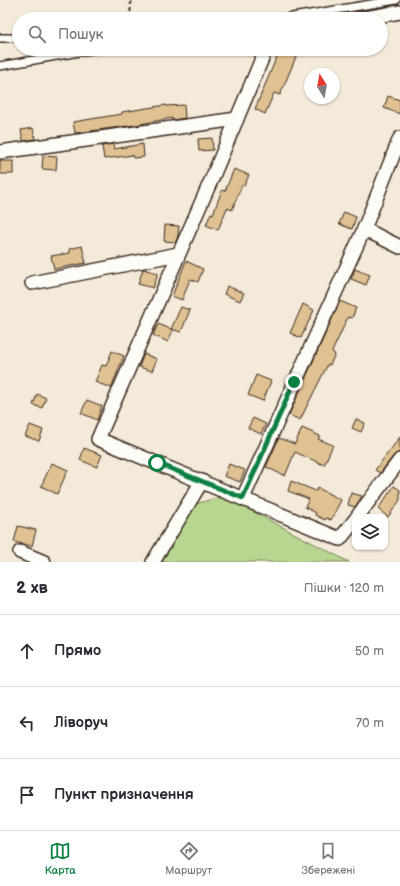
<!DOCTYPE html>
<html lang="uk">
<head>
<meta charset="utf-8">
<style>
	body { margin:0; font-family:"Balsamiq Sans",sans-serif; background:#f7f7f7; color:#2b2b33 }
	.controls { position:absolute; right:12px; bottom:12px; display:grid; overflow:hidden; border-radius:8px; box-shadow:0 1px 3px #0004 }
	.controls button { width:36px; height:36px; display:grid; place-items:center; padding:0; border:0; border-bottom:1px solid #e1e1e2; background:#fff; color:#2b2b33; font:20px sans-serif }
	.compass { position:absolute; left:304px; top:68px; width:36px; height:36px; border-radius:50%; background:#fff; box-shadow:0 1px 3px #0004; rotate:349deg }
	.stop { position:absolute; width:12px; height:12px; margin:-9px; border:3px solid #0b8043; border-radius:50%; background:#fff }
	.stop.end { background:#0b8043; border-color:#fff; box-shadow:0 1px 4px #0008 }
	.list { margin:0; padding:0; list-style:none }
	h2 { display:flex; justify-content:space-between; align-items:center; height:52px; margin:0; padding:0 16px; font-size:17px }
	h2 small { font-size:13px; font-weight:400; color:#7c7c81 }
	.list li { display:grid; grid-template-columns:26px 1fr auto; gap:12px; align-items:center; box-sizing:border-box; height:72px; padding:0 16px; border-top:1px solid #e1e1e2 }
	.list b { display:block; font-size:15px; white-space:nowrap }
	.list em { font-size:13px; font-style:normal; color:#7c7c81 }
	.icon { flex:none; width:22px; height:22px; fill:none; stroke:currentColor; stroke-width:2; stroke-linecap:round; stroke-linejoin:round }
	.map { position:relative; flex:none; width:400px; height:562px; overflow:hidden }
	.search { position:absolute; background:#fff; box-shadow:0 1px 3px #0004; left:12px; right:12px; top:12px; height:44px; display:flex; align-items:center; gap:10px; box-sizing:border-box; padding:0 14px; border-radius:22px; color:#7c7c81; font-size:15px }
	.sheet { height:268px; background:#fff }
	nav { display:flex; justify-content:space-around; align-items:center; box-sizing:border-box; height:56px; border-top:1px solid #e1e1e2; background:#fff; font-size:11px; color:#7c7c81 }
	nav a { display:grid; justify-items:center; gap:2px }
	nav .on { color:#0b8043 }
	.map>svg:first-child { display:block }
	.green { fill:#b7d791; stroke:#798058 }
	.building { fill:#dfc192; stroke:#3b2a1e }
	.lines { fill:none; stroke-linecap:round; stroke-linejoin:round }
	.lane-casing { stroke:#3b2a1e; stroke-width:10 }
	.street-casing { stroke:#3b2a1e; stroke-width:16 }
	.path { stroke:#3b2a1e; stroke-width:2; stroke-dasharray:4 3; stroke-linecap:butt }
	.lane { stroke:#fdfcf7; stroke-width:7 }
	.street { stroke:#fdfcf7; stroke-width:13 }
	.route { stroke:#0b8043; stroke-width:5 }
</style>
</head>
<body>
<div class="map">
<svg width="400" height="562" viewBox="0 0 400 562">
	<rect width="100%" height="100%" fill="#f4ead9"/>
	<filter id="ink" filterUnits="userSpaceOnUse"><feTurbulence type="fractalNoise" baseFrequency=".025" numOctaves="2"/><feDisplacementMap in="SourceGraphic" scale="8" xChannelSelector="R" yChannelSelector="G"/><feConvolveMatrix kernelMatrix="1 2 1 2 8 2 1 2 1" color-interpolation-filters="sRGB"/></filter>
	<g filter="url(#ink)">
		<polygon class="green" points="223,496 349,562 158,562 192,505"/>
		<g class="building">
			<polygon points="280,49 296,57 280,95 274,93 265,114 255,109"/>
			<polygon points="388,96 400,100 400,114 384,108"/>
			<polygon points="166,105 166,106 184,105 185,118 172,120 172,118 135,125 75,133 73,122 122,114 122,112"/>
			<polygon points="33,128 35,139 23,141 21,130"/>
			<polygon points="212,138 213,150 199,151 198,139"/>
			<polygon points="113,144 114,149 143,144 144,157 133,158 133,155 104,159 102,146"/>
			<polygon points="43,156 57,157 56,170 42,169"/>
			<rect x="0" y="161" width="13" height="13"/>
			<polygon points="234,169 249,175 244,186 242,185 232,210 227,208 218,230 206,225 211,213 213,214 222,190 225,191"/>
			<polygon points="344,212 356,217 352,229 339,224"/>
			<polygon points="165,225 179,226 178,235 176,242 164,241"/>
			<polygon points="82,246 86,263 54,269 51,256 70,253 69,249"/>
			<polygon points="186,261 203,269 198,282 190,279 182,300 172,296"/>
			<polygon points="143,269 158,273 153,288 138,284"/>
			<polygon points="355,269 370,275 366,285 351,279"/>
			<polygon points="227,286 244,293 240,301 224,294"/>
			<polygon points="340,301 356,308 352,318 348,317 332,352 335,354 330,365 328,364 300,420 289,415"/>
			<polygon points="303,304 314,310 301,338 290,333"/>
			<polygon points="181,307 190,310 181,332 171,329"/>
			<polygon points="158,324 173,330 168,342 153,335"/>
			<polygon points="112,351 124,356 111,388 95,382 102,365 106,366"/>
			<polygon points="144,354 157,359 152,371 139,367"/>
			<polygon points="256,375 271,381 263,401 248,395"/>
			<polygon points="37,394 46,398 42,408 33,405"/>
			<polygon points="87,400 102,406 97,420 81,413"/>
			<polygon points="253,418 266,424 261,434 248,428"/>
			<polygon points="356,419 365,423 361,432 352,428"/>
			<polygon points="30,425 43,430 39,441 25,436"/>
			<polygon points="302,428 320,436 318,439 333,445 324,465 295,452 285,476 266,467 279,438 295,444"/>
			<polygon points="400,437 400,452 394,455 380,473 375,470"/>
			<polygon points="84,448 102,455 97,467 80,460"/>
			<polygon points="52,463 68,470 57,494 41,486"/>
			<polygon points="229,464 245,470 240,482 224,476"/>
			<polygon points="291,481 316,491 318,488 341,500 331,520 326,518 325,520 315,515 316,513 305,507 309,499 288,491"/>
			<polygon points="394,486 400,490 400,500 388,517 378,509"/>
			<polygon points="351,493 362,496 355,507 348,505"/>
			<polygon points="18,526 36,530 32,546 14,542"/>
		</g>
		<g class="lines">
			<defs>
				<g id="lane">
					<polyline points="280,19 396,0"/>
					<polyline points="0,38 19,38"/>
					<polyline points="0,66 96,49"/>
				</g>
				<g id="street">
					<polyline points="359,19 400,12"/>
					<polyline points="266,49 213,176 98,439 340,539 355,520"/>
					<polyline points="0,152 237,119"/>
					<polyline points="364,229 400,247"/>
					<polyline points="32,283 178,254"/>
					<polyline points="243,498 364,229 400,138"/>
					<polyline points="357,517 400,460"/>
					<polyline points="20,552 44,562"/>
					<polyline points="153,562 202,481"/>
				</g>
			</defs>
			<use href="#lane" class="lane-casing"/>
			<use href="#street" class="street-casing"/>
			<polyline class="path" points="130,19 131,0"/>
			<use href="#lane" class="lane"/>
			<use href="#street" class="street"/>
		</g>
	</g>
	<g class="lines" filter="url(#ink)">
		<polyline class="route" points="157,463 243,498 294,382"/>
	</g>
</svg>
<div class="controls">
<button><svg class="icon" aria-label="layers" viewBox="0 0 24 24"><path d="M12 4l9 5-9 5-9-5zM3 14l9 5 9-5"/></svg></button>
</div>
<svg class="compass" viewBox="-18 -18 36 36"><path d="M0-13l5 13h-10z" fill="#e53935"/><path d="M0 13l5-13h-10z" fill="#7c7c81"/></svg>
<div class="stop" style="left:157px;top:463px"></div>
<div class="stop end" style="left:294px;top:382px"></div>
<div class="search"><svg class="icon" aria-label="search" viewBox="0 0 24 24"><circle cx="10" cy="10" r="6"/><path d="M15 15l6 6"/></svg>Пошук</div>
</div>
<section class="sheet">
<h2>2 хв<small>Пішки · 120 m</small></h2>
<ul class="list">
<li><svg class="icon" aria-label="ahead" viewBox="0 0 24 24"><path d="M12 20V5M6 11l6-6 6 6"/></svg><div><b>Прямо</b></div><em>50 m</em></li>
<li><svg class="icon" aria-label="left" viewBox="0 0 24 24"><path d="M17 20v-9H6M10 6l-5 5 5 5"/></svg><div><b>Ліворуч</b></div><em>70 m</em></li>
<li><svg class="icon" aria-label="arrive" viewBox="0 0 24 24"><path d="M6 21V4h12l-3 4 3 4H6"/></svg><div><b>Пункт призначення</b></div></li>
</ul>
</section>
<nav>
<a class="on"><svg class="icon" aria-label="map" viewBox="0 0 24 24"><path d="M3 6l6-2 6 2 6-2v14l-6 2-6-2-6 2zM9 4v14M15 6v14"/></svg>Карта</a>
<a><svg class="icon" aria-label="directions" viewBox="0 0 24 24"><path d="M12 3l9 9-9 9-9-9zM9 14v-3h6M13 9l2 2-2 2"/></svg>Маршрут</a>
<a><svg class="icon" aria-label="saved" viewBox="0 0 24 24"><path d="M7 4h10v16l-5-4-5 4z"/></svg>Збережені</a>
</nav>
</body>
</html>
